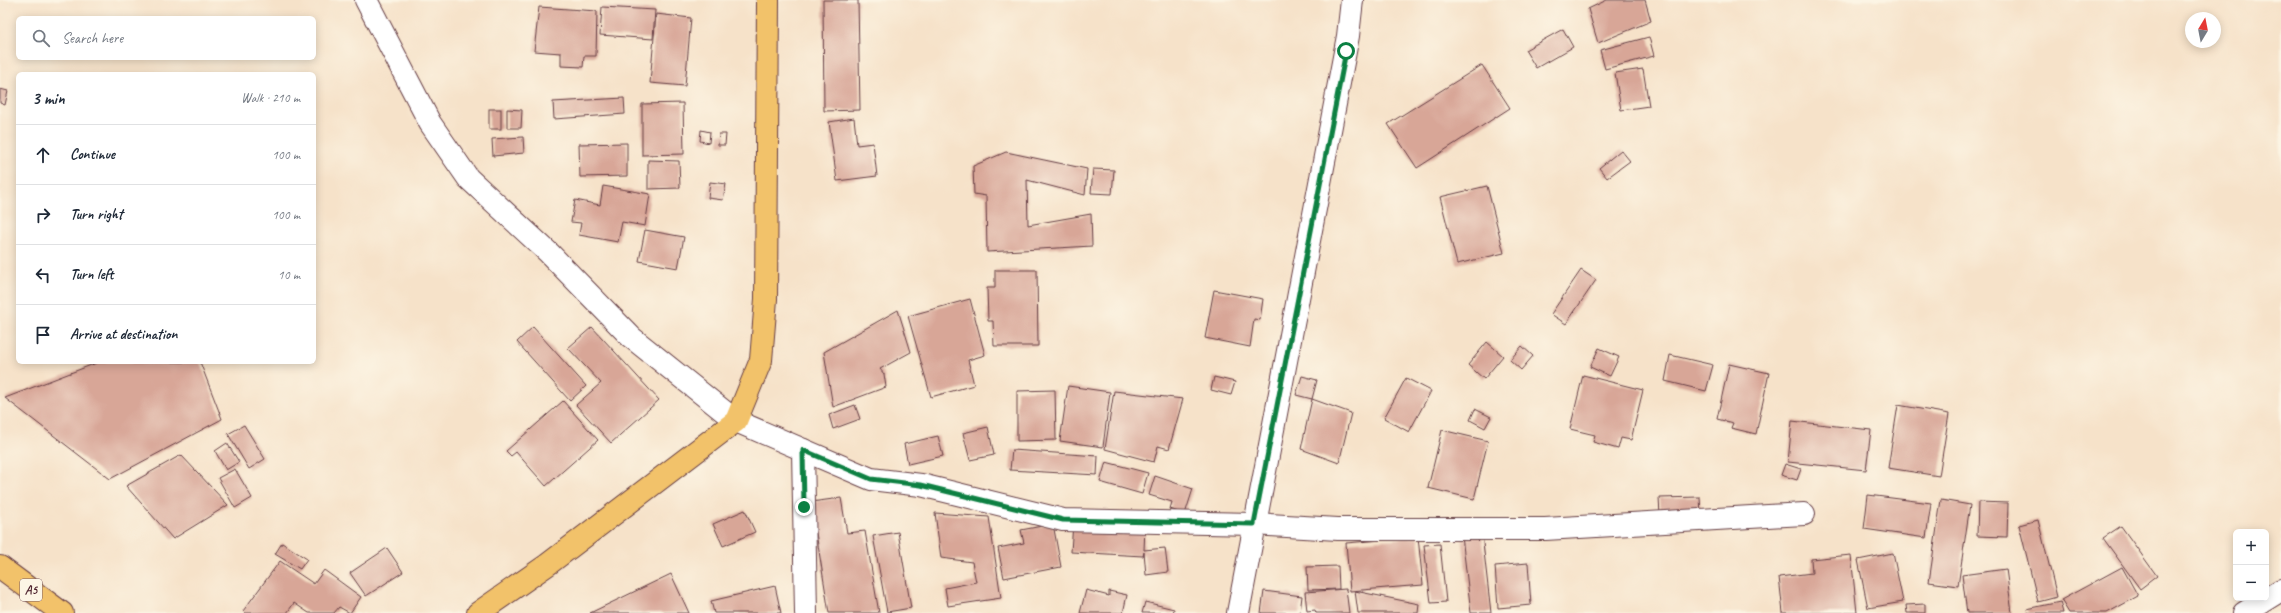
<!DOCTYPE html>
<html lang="en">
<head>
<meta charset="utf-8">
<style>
	body { margin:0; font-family:Caveat,sans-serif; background:#f6f6f7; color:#1f2937 }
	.controls { position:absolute; right:12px; bottom:12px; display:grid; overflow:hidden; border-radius:6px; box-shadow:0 2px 10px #0003 }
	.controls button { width:36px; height:36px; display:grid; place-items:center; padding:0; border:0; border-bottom:1px solid #e0e1e3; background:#fff; color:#1f2937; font:20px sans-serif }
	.compass { position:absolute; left:2185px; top:12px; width:36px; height:36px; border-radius:50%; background:#fff; box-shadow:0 2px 10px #0003; rotate:10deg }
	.stop { position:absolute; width:12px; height:12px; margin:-9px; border:3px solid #0b8043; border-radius:50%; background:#fff }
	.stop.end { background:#0b8043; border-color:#fff; box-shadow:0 1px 4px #0008 }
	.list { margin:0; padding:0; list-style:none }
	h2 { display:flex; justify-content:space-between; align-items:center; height:52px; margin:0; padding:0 16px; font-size:17px }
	h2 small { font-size:13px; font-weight:400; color:#747a83 }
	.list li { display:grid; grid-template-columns:26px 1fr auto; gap:12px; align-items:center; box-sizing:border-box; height:60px; padding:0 16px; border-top:1px solid #e0e1e3 }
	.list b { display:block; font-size:15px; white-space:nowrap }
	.list em { font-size:13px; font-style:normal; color:#747a83 }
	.icon { flex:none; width:22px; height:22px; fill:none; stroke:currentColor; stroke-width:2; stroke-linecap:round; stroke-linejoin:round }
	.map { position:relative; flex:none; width:2281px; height:613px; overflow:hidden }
	.search { position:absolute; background:#fff; box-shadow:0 2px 10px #0003; left:16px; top:16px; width:300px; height:44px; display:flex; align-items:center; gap:10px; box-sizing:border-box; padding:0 14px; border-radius:6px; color:#747a83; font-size:15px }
	.panel { position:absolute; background:#fff; box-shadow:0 2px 10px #0003; left:16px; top:72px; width:300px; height:292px; border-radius:6px }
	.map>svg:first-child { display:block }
	.building { fill:#d8a697 }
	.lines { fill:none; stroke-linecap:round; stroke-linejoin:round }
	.minor-casing { stroke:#643c43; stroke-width:24 }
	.major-casing { stroke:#643c43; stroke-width:24 }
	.minor { stroke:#fff; stroke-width:22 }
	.major { stroke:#f2c26a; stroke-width:22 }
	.route { stroke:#0b8043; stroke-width:5 }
	.labels { text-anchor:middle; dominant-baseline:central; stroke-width:3; stroke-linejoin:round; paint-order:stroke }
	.shield { fill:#fcf5e5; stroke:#7f5f63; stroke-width:1 }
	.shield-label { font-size:13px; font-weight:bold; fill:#4a1f2b }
</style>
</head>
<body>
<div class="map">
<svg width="2281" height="613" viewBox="0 0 2281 613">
	<rect width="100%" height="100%" fill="#fcf5e5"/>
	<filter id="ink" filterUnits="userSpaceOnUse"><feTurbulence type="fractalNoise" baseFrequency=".025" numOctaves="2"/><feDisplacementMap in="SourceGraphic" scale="8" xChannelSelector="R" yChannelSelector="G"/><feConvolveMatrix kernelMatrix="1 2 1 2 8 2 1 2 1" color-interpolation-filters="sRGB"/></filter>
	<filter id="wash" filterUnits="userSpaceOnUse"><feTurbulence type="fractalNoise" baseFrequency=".012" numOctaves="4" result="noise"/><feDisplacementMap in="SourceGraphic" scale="16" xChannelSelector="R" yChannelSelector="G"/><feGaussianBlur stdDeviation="0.9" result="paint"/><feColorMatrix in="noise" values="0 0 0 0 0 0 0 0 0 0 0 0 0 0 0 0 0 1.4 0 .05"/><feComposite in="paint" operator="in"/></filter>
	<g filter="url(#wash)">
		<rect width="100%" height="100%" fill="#f6e2c9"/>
		<g id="blocks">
			<g class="building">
				<polygon points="823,0 858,0 860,110 824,111"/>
				<polygon points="1607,0 1645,0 1651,21 1598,43 1588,9"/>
				<polygon points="539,7 597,11 596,56 584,56 583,67 561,66 561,53 534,51"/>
				<polygon points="602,7 655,10 653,39 600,35"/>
				<polygon points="656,14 691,18 685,86 650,83"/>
				<polygon points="1563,29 1573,47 1536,68 1525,50"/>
				<polygon points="1649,37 1654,56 1605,69 1600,50"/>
				<polygon points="1482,65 1510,108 1417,168 1388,124"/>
				<polygon points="1643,69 1649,106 1621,110 1615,73"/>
				<polygon points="0,89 8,91 5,105 0,103"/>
				<polygon points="624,98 625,114 554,119 553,102"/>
				<polygon points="683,103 684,154 642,155 642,104"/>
				<rect x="489" y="109" width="12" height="20"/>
				<polygon points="507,109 522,110 521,128 507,128"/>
				<polygon points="854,118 857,145 873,143 877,176 837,181 829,122"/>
				<polygon points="701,130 710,132 709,143 700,141"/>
				<polygon points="719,134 726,134 725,145 718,145"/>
				<polygon points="523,137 524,153 493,156 492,139"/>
				<polygon points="627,143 627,176 580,177 579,144"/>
				<polygon points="1621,150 1630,161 1607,178 1599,168"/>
				<polygon points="1006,152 1087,169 1085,195 1027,180 1028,225 1091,214 1092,246 987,252 986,196 974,194 973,166"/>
				<polygon points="648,160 679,161 680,188 648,189"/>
				<polygon points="1093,169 1114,170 1112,194 1091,193"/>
				<polygon points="710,182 726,184 723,200 708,198"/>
				<polygon points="603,186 650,194 645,226 622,222 618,242 579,235 581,223 571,222 575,200 600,205"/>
				<polygon points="1487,186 1504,253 1457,264 1440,197"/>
				<polygon points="645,230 684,237 678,268 639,261"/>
				<polygon points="995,270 1037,270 1038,346 994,346 993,321 988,321 987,288 995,288"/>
				<polygon points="1581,270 1596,280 1566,324 1551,314"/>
				<polygon points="1214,290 1263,299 1260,320 1254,319 1250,347 1205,338"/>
				<polygon points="970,299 985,355 968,360 974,385 931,397 908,316"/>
				<polygon points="898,310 911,352 880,369 884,374 886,387 833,407 824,352"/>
				<polygon points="533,327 586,386 570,401 517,342"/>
				<polygon points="592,327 659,400 611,443 576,405 601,383 568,348"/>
				<polygon points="1487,342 1503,356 1484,379 1468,365"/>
				<polygon points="1522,346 1533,356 1521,370 1510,360"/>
				<polygon points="1599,348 1619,357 1610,376 1590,367"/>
				<polygon points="1670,355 1713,365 1706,391 1665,381"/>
				<polygon points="99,362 200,362 222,419 110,479 5,398"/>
				<polygon points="1729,364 1769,373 1756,434 1731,428 1733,423 1717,419"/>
				<polygon points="1583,375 1643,390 1631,440 1621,438 1618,449 1593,442 1595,435 1570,429"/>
				<polygon points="1302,376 1317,380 1312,399 1296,395"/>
				<polygon points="1214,377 1235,382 1231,395 1211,390"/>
				<polygon points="1406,378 1431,391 1409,432 1384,418"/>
				<polygon points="1068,386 1110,392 1103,447 1060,441"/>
				<polygon points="1055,390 1056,440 1017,441 1017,391"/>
				<polygon points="1114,391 1183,399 1169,449 1158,446 1154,462 1105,449"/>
				<polygon points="1312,399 1351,413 1339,463 1301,449"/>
				<polygon points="563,401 598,440 546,486 516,452 511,456 506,451"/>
				<polygon points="855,405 860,419 833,429 829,415"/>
				<polygon points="1898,405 1949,414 1939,476 1888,468"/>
				<polygon points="1475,409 1491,417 1485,428 1470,420"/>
				<polygon points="1792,421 1871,430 1866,470 1788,462"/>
				<polygon points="244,425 265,459 249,469 228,434"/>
				<polygon points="988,427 994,455 970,460 963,433"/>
				<polygon points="1442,430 1488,441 1474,499 1428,488"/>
				<polygon points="938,436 943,456 908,464 904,444"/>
				<polygon points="227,443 239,462 226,470 215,451"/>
				<polygon points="1012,450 1098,456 1097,475 1010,470"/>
				<polygon points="181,455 228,505 173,539 126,486"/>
				<polygon points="1106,462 1148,473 1142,494 1100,482"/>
				<polygon points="1785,464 1801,469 1797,480 1781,475"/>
				<polygon points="235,469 252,498 235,508 218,478"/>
				<polygon points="1155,476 1193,489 1185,514 1170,509 1172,502 1149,495"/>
				<polygon points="1868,495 1931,503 1926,538 1864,529"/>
				<polygon points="1700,497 1701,515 1660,516 1659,498"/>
				<polygon points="841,498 847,533 865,531 879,613 829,613 811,502"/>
				<polygon points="1941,500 1970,505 1958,586 1929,582"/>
				<polygon points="1978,502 2008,503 2007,537 1977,536"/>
				<polygon points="745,510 755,532 723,546 713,524"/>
				<polygon points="935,513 989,517 1001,598 948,606 945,588 976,582 972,562 941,558"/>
				<polygon points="2038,520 2057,597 2038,602 2019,525"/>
				<polygon points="1073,523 1145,527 1144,550 1165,548 1168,572 1146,575 1144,552 1143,556 1071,552"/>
				<polygon points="1053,524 1061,567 1004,578 998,548 1024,543 1021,530"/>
				<polygon points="2121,526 2157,576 2140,589 2103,538"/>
				<polygon points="898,532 911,608 887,612 873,536"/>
				<polygon points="1482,534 1491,613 1471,613 1462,536"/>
				<polygon points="1418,537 1423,585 1350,591 1346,543"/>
				<polygon points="282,543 307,559 300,569 275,554"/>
				<polygon points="1440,544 1446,602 1431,603 1424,545"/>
				<polygon points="387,548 403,572 366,596 350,573"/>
				<polygon points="1893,553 1903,602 1868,608 1858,560"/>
				<polygon points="1851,555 1857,613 1783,613 1779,577 1812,573 1811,559"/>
				<polygon points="280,561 314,584 324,570 361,597 350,613 339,607 334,613 309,613 294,603 287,613 246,613 243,611"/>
				<polygon points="1528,563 1531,605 1498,608 1495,566"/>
				<polygon points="1338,566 1339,589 1308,590 1307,567"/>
				<polygon points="2122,567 2138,596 2107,613 2069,613 2061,600"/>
				<polygon points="2006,569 2012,613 1967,613 1962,575"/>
				<polygon points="671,574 689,613 590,613"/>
				<polygon points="775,586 781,613 714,613 711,601"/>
				<polygon points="1346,589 1349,613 1316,613 1315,610 1307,611 1305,592"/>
				<polygon points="1086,590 1109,596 1109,591 1127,595 1123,613 1080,613"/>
				<polygon points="1264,591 1302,596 1300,613 1261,613"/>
				<polygon points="1355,591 1419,604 1418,613 1358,613"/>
				<polygon points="1145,602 1174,609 1173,613 1142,613"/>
				<polygon points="2060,602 2063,613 2028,613 2027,609"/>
				<polygon points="1925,604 1925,613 1907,613 1906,605"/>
			</g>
		</g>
	</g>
	<g filter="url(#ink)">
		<use href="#blocks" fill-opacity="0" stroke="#643c43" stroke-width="1"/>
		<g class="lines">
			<defs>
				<g id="minor">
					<polyline points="366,0 430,123 468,178 549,253 631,337 736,421 871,479 921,485 1063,520 1254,524 1338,529 1545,529 1804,514"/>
					<polyline points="803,450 806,613"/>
					<polyline points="1238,613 1348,36 1352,0"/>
					<polyline points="2244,613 2281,590"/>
				</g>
				<g id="major">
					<polyline points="0,567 62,613"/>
					<polyline points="478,613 547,565 736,421 761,360 766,299 768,0"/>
				</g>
			</defs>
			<use href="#minor" class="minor-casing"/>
			<use href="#major" class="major-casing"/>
			<use href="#minor" class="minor"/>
			<use href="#major" class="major"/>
		</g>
	</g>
	<g class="lines" filter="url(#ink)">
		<polyline class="route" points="804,507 803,450 871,479 921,485 1063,520 1254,524 1346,51"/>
	</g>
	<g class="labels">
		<rect class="shield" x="20" y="579" width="22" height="22" rx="3"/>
		<g class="shield-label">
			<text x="31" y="590">A5</text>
		</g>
	</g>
</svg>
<div class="controls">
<button>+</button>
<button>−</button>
</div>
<svg class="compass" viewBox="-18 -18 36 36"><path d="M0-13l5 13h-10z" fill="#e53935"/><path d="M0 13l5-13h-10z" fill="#747a83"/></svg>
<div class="stop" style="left:1346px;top:51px"></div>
<div class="stop end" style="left:804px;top:507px"></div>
<div class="search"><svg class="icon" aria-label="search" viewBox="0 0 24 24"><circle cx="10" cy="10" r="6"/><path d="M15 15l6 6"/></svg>Search here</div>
<section class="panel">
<h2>3 min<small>Walk · 210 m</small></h2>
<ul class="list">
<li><svg class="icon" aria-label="ahead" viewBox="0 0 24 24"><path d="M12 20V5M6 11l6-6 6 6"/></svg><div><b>Continue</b></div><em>100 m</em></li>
<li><svg class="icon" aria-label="right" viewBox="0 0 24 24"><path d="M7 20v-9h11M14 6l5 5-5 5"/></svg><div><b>Turn right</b></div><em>100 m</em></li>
<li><svg class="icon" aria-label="left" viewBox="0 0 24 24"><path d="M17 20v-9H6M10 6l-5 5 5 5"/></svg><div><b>Turn left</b></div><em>10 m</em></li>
<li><svg class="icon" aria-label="arrive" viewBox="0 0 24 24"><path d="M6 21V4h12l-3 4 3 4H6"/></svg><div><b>Arrive at destination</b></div></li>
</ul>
</section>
</div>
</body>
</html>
